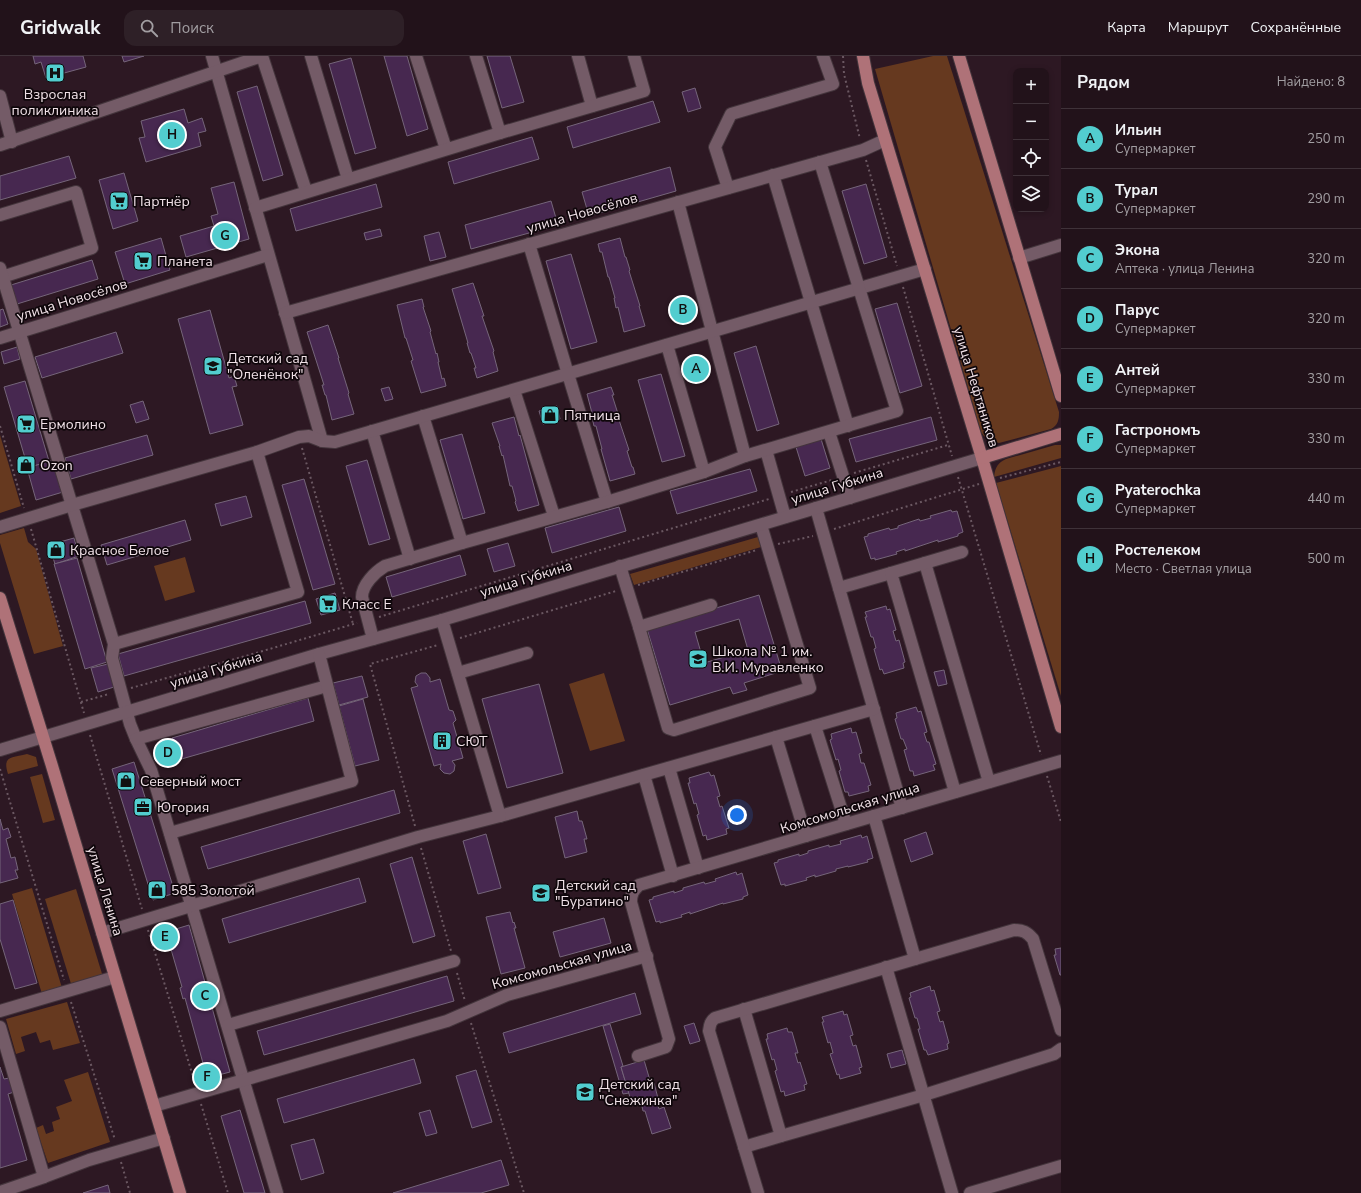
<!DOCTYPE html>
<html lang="ru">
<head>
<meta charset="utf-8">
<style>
	body { margin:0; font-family:"Nunito Sans",sans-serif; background:#2e2027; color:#f1f3f6 }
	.controls { position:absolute; right:12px; top:12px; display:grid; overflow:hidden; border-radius:8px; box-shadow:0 2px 6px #0003 }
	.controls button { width:36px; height:36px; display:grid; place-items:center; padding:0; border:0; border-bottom:1px solid #3f3239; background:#22121a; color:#f1f3f6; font:20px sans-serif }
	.you { position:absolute; left:737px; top:759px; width:14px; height:14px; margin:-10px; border:3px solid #fff; border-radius:50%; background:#1a73e8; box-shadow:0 0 0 6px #1a73e833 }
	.badge { display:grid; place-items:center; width:26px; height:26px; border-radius:50%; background:#52cdcf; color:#111; font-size:13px; font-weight:700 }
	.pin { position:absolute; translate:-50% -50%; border:2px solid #fff; box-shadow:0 1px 4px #0006 }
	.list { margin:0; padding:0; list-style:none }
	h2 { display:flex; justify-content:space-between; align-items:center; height:52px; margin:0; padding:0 16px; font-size:17px }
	h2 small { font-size:13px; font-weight:400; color:#a29ea2 }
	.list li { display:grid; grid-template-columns:26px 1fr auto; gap:12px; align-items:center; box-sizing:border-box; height:60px; padding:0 16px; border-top:1px solid #3f3239 }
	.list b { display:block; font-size:15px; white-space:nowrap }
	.list p { margin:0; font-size:13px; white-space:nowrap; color:#a29ea2 }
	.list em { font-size:13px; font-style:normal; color:#a29ea2 }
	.icon { flex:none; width:22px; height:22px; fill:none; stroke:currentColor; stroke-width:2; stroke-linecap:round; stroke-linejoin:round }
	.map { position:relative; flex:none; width:1061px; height:1137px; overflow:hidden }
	header { display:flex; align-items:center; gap:24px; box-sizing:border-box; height:56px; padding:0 20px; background:#22121a; border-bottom:1px solid #3f3239 }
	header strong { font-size:19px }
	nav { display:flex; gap:22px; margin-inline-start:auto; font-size:14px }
	.search { width:280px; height:36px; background:#2e2027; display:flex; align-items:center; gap:10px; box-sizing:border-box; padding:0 14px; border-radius:12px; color:#a29ea2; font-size:15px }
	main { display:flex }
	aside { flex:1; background:#22121a }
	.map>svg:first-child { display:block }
	.green { fill:#66391f }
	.building { fill:#472850; stroke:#75657a; fill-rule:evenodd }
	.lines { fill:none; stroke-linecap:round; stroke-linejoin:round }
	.minor-casing { stroke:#44353c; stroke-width:14 }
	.major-casing { stroke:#44353c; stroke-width:14 }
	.path { stroke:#6b5862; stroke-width:2; stroke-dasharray:2 3; stroke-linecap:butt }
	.minor { stroke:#745b67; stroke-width:12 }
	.major { stroke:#af7278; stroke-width:12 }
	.labels { text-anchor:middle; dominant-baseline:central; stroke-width:3.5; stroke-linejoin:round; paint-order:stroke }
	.poi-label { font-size:14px; fill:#f0e1e7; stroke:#0f070b; text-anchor:start }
	.street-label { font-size:14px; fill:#f0e1e7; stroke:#0f070b }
</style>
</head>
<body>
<header>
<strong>Gridwalk</strong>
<div class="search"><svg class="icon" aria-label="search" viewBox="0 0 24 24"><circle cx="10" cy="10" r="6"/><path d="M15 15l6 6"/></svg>Поиск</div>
<nav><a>Карта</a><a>Маршрут</a><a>Сохранённые</a></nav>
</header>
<main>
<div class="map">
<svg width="1061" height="1137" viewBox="0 0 1061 1137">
	<rect width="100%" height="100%" fill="#2d1823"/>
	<g class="green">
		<path d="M 933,0 L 947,0 L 1059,356 C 1059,364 1058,369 1051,373 L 999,387 L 987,384 L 981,376 L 875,13 Z"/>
		<polygon points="0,379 21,450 0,457"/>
		<path d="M 1055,389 L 1061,389 L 1061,402 L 994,421 C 995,411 998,407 1006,403 Z"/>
		<polygon points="1061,410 1061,640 996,427"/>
		<polygon points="24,472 28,486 36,493 63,590 34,598 0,487 0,479"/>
		<polygon points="758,481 761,491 634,529 630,518"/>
		<polygon points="185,501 195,536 165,545 154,510"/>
		<polygon points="604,617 625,685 590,695 569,628"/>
		<path d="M 27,698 L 36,701 L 38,710 L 8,718 C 2,699 12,702 27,698 Z"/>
		<polygon points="42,718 55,764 43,767 30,721"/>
		<polygon points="32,832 62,932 42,938 12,838"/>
		<polygon points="76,833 103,921 72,931 45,843"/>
		<polygon points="67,946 80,987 53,994 50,984 40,987 36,976 21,981 25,995 16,998 6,963"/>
		<polygon points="88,1016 110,1086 48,1107 36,1072 43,1069 46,1078 54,1075 52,1066 60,1063 56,1051 72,1045 64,1024"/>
	</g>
	<g class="building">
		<polygon points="33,0 83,0 86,11 46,22 41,6 35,8"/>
		<polygon points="122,0 144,0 124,6"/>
		<polygon points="384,0 407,0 428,73 407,80"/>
		<polygon points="487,0 510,0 524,46 502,52"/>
		<polygon points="351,2 376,92 355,98 329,8"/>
		<polygon points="257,30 283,119 263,125 237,36"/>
		<polygon points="695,32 701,52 688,56 682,36"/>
		<polygon points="653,45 660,66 573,92 567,71"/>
		<polygon points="184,53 188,67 202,62 206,75 198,77 201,90 146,106 139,82 145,81 141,65"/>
		<polygon points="532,81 539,103 454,128 448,106"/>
		<polygon points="69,100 76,122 0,144 0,120"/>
		<polygon points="670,111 676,135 589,160 582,136"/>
		<polygon points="124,117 138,165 113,173 99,124"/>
		<polygon points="234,126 249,183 186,201 180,180 214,170 211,160 218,158 211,132"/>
		<polygon points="376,128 382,151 296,175 290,153"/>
		<polygon points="866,128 887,201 864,208 842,135"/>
		<polygon points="551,145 558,169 471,193 465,169"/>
		<polygon points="380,173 382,180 366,184 364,177"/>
		<polygon points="439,176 446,201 430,205 424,180"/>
		<polygon points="161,182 170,214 125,228 115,196"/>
		<polygon points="620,182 625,201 626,201 630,214 629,215 640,250 639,250 645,270 624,276 618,251 616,252 614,242 615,242 609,221 608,221 602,196 600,196 598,188"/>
		<polygon points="571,198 597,286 571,293 546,205"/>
		<polygon points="92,204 98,223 17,248 11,229"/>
		<polygon points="473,227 484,260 482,260 494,295 493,296 498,315 477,322 474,312 476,312 471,297 470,297 467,287 468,287 452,233"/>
		<polygon points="422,243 424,251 423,251 431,275 430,276 436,298 437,297 439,306 438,306 442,323 444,322 446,330 421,337 411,305 413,304 406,282 405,282 397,249"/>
		<polygon points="691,244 695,258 674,264 670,251"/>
		<polygon points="897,247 922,330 900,337 875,253"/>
		<polygon points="3,253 8,268 0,271 0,254"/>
		<polygon points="210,254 229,322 234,320 237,330 232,331 243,369 210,378 178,263"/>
		<polygon points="328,269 339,302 338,302 349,337 348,338 354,358 332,364 326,339 325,339 322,329 324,329 307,276"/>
		<polygon points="116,276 123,297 42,322 35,301"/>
		<polygon points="756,290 779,368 757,375 734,297"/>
		<polygon points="17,291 20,303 4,308 1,296"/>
		<polygon points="702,301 707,321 691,325 685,306"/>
		<polygon points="661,318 685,400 662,406 638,324"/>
		<polygon points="25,325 49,405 28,412 4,331"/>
		<polygon points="389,331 393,343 385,345 381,333"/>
		<polygon points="611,331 614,339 612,339 620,364 619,364 629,394 627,395 632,411 633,411 635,418 610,425 601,393 602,393 596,370 594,370 591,357 592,357 587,338"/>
		<polygon points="143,345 149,363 136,367 130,349"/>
		<polygon points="557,350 560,363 543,368 539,355"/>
		<polygon points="514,361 519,380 520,379 539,449 518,455 515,446 516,445 512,430 510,430 503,399 502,400 499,390 500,390 492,367"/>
		<polygon points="931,361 937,384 856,406 849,383"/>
		<polygon points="462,378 485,457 463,463 440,384"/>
		<polygon points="147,379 153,399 71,423 65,402"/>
		<polygon points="821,383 830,412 805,420 796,391"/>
		<polygon points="54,404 63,436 36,444 27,412"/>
		<polygon points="367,404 390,483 369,489 346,410"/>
		<polygon points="750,413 757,435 677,458 670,435"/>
		<polygon points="304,423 335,528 313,534 282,429"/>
		<polygon points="246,440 252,461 221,470 215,448"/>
		<polygon points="619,451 626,475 552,497 545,472"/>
		<polygon points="951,454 952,456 957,455 963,476 958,478 958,480 938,486 938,484 905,495 905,493 896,496 897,498 875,504 875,502 871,503 864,481 868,480 868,478 889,472 890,474 898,472 898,470 919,463 920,465 931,462 930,460"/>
		<polygon points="185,464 191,484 107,509 101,489"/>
		<polygon points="74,482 79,500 55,508 49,489"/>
		<polygon points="508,487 515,510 494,516 487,493"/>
		<polygon points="460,499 466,519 392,541 386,521"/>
		<polygon points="77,502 107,606 85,613 54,508"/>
		<polygon points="335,537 340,554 321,559 316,543"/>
		<path d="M 759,539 L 782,615 L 744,627 L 747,634 L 733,638 L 730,631 L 670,649 L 647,573 ZM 739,563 L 748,594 L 704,607 L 695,576 Z"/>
		<polygon points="305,545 311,567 124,620 118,598"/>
		<polygon points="886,550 887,554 890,553 896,574 893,575 896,585 899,584 905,606 903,607 904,612 884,618 882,613 880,614 874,593 876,592 873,581 871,581 865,561 867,561 865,556"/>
		<polygon points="108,608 114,631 98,636 91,612"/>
		<polygon points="944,614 947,628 938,630 934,616"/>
		<polygon points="421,617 426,617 430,622 430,626 440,623 449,654 453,655 456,664 453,667 463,702 452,705 455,709 454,715 450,718 444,717 440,713 441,708 434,710 411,632 418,630 415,626 416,620"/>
		<polygon points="362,620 368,641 339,649 333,627"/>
		<polygon points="539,628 563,717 507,732 482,643"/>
		<polygon points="308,642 314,665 178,704 172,682"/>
		<polygon points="363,643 379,704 355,710 339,650"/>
		<polygon points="916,651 918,656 921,655 927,676 924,677 927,686 929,686 936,708 933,709 935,714 914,720 913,715 910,715 904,694 907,693 903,683 901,683 895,663 897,662 896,657"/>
		<polygon points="851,672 852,677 856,676 862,697 859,698 861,707 864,707 871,729 868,730 869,735 849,740 848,736 845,736 839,715 841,714 838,703 836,704 830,684 832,683 831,678"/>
		<polygon points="173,685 178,704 163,709 157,689"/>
		<polygon points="134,706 175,837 153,844 112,713"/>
		<polygon points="709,716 711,720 714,719 720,740 717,741 720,751 722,750 729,772 726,773 727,778 707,784 706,779 703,780 697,759 699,758 696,747 694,748 688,727 690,727 689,722"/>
		<polygon points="394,734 400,757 208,813 201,791"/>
		<polygon points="577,755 579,765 582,765 587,783 584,783 587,796 565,802 555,761"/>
		<polygon points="0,763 3,774 8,772 11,781 6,783 11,802 15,801 18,814 15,814 18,822 0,827"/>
		<polygon points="926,776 933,798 911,806 904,784"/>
		<polygon points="486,778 501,832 478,838 463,785"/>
		<polygon points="861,779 862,782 867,780 873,802 867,804 868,806 848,811 848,810 836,813 836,815 815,821 815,819 806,822 807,824 785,830 785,828 781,829 774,807 778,806 778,804 799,798 799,800 808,797 808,795 829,789 829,791 841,788 840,785"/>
		<polygon points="412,801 435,880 413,887 390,808"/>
		<polygon points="736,816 737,819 742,817 748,839 743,841 743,843 723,848 723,847 690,858 690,856 681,859 682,861 660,867 660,865 656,866 649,844 653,843 653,841 674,835 674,837 683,834 683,832 704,826 705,828 716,825 715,823"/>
		<polygon points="359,822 366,846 229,887 222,863"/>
		<polygon points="13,844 37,927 15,933 0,883 0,848"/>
		<polygon points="510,856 513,867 514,866 516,872 514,872 525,912 501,918 486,861"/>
		<polygon points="604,862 611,887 560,901 553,876"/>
		<polygon points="189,869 230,1016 207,1022 206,1021 205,1018 206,1018 185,942 183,943 180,932 182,931 168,883 162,884 161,879 167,877 166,876"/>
		<polygon points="1061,892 1061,919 1060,919 1054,899 1056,899 1055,893"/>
		<polygon points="447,920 454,945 264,999 257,975"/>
		<polygon points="930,930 931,935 934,934 940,955 937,956 940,966 943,965 949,987 947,988 948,993 928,999 926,994 924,994 918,973 920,973 917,962 915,962 909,942 911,941 910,937"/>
		<polygon points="635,937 641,958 509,997 503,977"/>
		<polygon points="843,955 844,959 847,958 853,979 850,980 853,990 856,989 862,1011 859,1012 861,1017 840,1023 839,1018 837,1019 830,998 833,997 830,986 828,987 822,966 824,966 822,961"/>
		<polygon points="694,967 700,985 690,988 684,970"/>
		<polygon points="610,968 623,1010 621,1011 629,1037 623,1038 603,970"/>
		<polygon points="787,972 788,976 792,976 798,997 795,997 798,1007 800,1006 807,1028 804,1029 805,1034 785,1040 784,1035 781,1036 775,1015 777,1014 774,1003 772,1004 766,983 768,983 767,978"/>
		<polygon points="902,994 906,1008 891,1012 887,998"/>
		<polygon points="414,1003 421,1027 284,1067 277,1043"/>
		<polygon points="644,1004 651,1028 654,1027 659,1046 657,1047 659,1053 664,1051 671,1072 652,1078 645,1055 643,1055 641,1046 632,1048 621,1011"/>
		<polygon points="0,1011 4,1023 9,1022 14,1036 8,1038 27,1104 0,1112"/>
		<polygon points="476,1014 492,1066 472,1072 456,1020"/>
		<polygon points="240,1054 265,1137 244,1137 221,1060"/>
		<polygon points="430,1054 437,1077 426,1080 419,1057"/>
		<polygon points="314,1083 324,1117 301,1124 291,1089"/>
		<polygon points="501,1104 509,1129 481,1137 393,1137"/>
		<polygon points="108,1129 110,1137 83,1137"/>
	</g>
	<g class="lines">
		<defs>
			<g id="minor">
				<polyline points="212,0 322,385"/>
				<polyline points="262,0 306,135"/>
				<polyline points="311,0 348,123"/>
				<polyline points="416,0 446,93"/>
				<polyline points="476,0 500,77"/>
				<polyline points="578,0 592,50"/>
				<polyline points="0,40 12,86"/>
				<polyline points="0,89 262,0"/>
				<polyline points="773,119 848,370"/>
				<polyline points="728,132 715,91 731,58 833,28 823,0"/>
				<polyline points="678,146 745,400"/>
				<polyline points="255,152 500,77 644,35 634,0"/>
				<polyline points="0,159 76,136 92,192 2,221"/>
				<polyline points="529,188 568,318 607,446"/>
				<polyline points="1019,202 1061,189"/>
				<polyline points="0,212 114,588 112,602 130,668 136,683 151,714 277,1137"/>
				<polyline points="285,257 863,94 885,84"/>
				<polyline points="0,282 268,199"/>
				<polyline points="667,289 704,416"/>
				<polyline points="514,334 554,460"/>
				<polyline points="423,360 462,487"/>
				<polyline points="372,375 410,503"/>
				<polyline points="829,376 850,442"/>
				<polyline points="766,394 785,461"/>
				<polyline points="816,452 902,752"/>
				<polyline points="0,471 72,449 257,396 299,381 309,380 322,385 335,386 925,213"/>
				<polyline points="925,507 989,726"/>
				<polyline points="620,510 639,571"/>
				<polyline points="839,532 891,517"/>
				<polyline points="711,549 639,571 668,672 674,674 810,632 761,469"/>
				<path d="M 373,583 L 362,541 C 362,529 375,516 385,510 L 462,487 L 607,446 L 704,416 L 745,400 L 897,355 L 820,106"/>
				<polyline points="114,588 298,536 257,396"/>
				<polyline points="458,617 527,597"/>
				<polyline points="815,670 846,768"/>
				<polyline points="776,681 806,780"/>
				<polyline points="136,683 327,630"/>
				<polyline points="0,694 319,598 442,564 816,452 982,402"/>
				<polyline points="669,712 698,812"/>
				<polyline points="644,719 673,820"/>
				<polyline points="955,736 891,517 962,496"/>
				<polyline points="500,760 874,653"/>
				<polyline points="170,777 352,725 319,598"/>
				<polyline points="102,877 418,781 500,760 442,564"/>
				<path d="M 915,903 L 1014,874 C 1023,874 1027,876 1033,883 L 1061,974"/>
				<polyline points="886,911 952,1137"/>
				<polyline points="0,955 115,921"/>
				<polyline points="228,969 454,905"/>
				<polyline points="0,971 44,1121"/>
				<path d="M 638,1000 L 666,991 L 669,983 L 631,846 C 631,838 633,835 639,829 L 1061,705"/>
				<polyline points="154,1050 447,965 507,939 647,900"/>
				<polyline points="781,1080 924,1039 1054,998 1061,993"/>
				<polyline points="744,1091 781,1080 744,953"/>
				<polyline points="0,1136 44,1121 89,1104 164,1082"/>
				<path d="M 758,1137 L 709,975 C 710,969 710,966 715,962 L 915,903 L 874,760"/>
				<polyline points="970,1137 1061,1110"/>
			</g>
			<g id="major">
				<polyline points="863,0 868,27 982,402 1061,671"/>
				<polyline points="959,0 1061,340"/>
				<polyline points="982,402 1061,378"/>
				<polyline points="0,542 52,710 180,1137"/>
			</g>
		</defs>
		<use href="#minor" class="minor-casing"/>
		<use href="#major" class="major-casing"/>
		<g class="path">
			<polyline points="843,0 844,18 860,83"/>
			<polyline points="866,104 897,210"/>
			<polyline points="903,231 952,400"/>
			<polyline points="0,370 24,452"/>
			<polyline points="302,392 353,568"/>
			<polyline points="854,417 948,389"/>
			<polyline points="958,421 1041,699"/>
			<polyline points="1000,422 1061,406"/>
			<polyline points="791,436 832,424"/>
			<polyline points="31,473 84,657"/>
			<polyline points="834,473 979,428"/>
			<polyline points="778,488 813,480"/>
			<polyline points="638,529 757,494"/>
			<polyline points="379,561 769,443"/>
			<polyline points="460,582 616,535"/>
			<polyline points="131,632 256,597 357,567"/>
			<polyline points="81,646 109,638"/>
			<polyline points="90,679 142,853"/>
			<polyline points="0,713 64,924"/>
			<polyline points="1047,720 1061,766"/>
			<polyline points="415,770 370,608 438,589"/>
			<polyline points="421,792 451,895"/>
			<polyline points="148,874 195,1027"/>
			<polyline points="457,917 465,945"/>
			<polyline points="71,946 115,1084"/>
			<polyline points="471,967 524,1137"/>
			<polyline points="201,1048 228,1137"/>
			<polyline points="121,1106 130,1137"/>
		</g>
		<use href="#minor" class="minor"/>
		<use href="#major" class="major"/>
	</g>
	<defs>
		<symbol id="hospital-square" viewBox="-11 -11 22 22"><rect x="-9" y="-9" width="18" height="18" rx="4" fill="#52cdcf" stroke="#0f070b"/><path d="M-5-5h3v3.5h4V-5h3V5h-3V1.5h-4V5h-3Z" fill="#111"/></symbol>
		<symbol id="supermarket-square" viewBox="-11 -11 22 22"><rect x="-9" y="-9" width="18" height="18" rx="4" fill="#52cdcf" stroke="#0f070b"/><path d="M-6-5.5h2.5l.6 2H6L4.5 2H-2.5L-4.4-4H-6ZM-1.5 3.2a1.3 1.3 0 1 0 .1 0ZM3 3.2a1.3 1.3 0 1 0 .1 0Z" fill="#111"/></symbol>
		<symbol id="school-square" viewBox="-11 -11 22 22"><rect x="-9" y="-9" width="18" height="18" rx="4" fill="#52cdcf" stroke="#0f070b"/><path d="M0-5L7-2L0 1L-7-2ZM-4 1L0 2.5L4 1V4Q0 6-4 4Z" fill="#111"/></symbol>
		<symbol id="shop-square" viewBox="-11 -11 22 22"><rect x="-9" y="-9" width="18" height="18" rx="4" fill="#52cdcf" stroke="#0f070b"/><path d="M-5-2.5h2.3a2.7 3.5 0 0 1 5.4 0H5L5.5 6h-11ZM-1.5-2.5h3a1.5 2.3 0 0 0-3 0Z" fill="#111"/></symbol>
		<symbol id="building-square" viewBox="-11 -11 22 22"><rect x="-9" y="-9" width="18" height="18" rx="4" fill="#52cdcf" stroke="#0f070b"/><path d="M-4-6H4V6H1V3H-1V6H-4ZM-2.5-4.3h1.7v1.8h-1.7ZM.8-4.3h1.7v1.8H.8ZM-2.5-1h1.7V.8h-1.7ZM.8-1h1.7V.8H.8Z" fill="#111"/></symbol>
		<symbol id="office-square" viewBox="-11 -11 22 22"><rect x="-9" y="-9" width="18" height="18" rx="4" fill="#52cdcf" stroke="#0f070b"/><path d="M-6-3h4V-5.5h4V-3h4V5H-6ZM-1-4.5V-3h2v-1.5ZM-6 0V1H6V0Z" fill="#111"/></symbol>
	</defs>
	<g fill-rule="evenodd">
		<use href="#hospital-square" x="44" y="6" width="22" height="22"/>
		<use href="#supermarket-square" x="108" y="134" width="22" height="22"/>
		<use href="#supermarket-square" x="132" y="194" width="22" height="22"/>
		<use href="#school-square" x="202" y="299" width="22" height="22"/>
		<use href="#shop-square" x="539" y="348" width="22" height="22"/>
		<use href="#supermarket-square" x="15" y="357" width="22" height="22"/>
		<use href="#shop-square" x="15" y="398" width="22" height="22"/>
		<use href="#shop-square" x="45" y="483" width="22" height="22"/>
		<use href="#supermarket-square" x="317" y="537" width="22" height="22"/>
		<use href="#school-square" x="687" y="592" width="22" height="22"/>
		<use href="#building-square" x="431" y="674" width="22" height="22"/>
		<use href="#shop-square" x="115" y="714" width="22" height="22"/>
		<use href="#office-square" x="132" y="740" width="22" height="22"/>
		<use href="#shop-square" x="146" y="823" width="22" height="22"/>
		<use href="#school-square" x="530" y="826" width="22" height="22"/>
		<use href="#school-square" x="574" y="1025" width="22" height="22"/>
	</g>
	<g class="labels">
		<g class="poi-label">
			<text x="55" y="38" text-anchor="middle">Взрослая<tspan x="55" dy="16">поликлиника</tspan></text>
			<text x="133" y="145">Партнёр</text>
			<text x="157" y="205">Планета</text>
			<text x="227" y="302">Детский сад<tspan x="227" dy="16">"Оленёнок"</tspan></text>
			<text x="564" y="359">Пятница</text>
			<text x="40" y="368">Ермолино</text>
			<text x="40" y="409">Ozon</text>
			<text x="70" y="494">Красное Белое</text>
			<text x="342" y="548">Класс Е</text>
			<text x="712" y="595">Школа № 1 им.<tspan x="712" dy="16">В.И. Муравленко</tspan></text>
			<text x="456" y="685">СЮТ</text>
			<text x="140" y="725">Северный мост</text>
			<text x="157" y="751">Югория</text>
			<text x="555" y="829">Детский сад<tspan x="555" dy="16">"Буратино"</tspan></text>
			<text x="171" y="834">585 Золотой</text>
			<text x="599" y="1028">Детский сад<tspan x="599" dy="16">"Снежинка"</tspan></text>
		</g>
		<g class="street-label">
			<text transform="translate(582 157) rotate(-16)">улица Новосёлов</text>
			<text transform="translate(72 244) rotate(-17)">улица Новосёлов</text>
			<text transform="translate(976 331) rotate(73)">улица Нефтяников</text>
			<text transform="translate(837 430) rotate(-17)">улица Губкина</text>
			<text transform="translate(526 523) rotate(-17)">улица Губкина</text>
			<text transform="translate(216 614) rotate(-17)">улица Губкина</text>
			<text transform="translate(850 752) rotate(-17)">Комсомольская улица</text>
			<text transform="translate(105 835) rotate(73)">улица Ленина</text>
			<text transform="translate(562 909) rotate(-16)">Комсомольская улица</text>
		</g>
	</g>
</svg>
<div class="controls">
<button>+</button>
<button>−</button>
<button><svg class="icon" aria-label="locate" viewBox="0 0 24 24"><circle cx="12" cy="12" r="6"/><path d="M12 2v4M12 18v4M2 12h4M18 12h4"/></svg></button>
<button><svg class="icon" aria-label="layers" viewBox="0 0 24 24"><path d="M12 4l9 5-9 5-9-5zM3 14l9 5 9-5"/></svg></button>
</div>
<div class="you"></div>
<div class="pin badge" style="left:696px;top:313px">A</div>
<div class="pin badge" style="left:683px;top:254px">B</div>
<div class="pin badge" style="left:205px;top:940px">C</div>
<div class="pin badge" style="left:168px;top:697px">D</div>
<div class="pin badge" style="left:165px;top:881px">E</div>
<div class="pin badge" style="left:207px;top:1021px">F</div>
<div class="pin badge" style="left:225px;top:180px">G</div>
<div class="pin badge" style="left:172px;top:79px">H</div>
</div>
<aside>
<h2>Рядом<small>Найдено: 8</small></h2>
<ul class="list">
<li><span class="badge">A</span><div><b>Ильин</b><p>Супермаркет</p></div><em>250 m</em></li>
<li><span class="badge">B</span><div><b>Турал</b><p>Супермаркет</p></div><em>290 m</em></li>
<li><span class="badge">C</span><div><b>Экона</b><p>Аптека · улица Ленина</p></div><em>320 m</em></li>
<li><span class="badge">D</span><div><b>Парус</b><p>Супермаркет</p></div><em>320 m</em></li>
<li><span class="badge">E</span><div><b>Антей</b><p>Супермаркет</p></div><em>330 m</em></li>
<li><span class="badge">F</span><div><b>Гастрономъ</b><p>Супермаркет</p></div><em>330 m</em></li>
<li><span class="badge">G</span><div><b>Pyaterochka</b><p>Супермаркет</p></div><em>440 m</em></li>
<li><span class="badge">H</span><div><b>Ростелеком</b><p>Место · Светлая улица</p></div><em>500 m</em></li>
</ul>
</aside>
</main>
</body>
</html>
